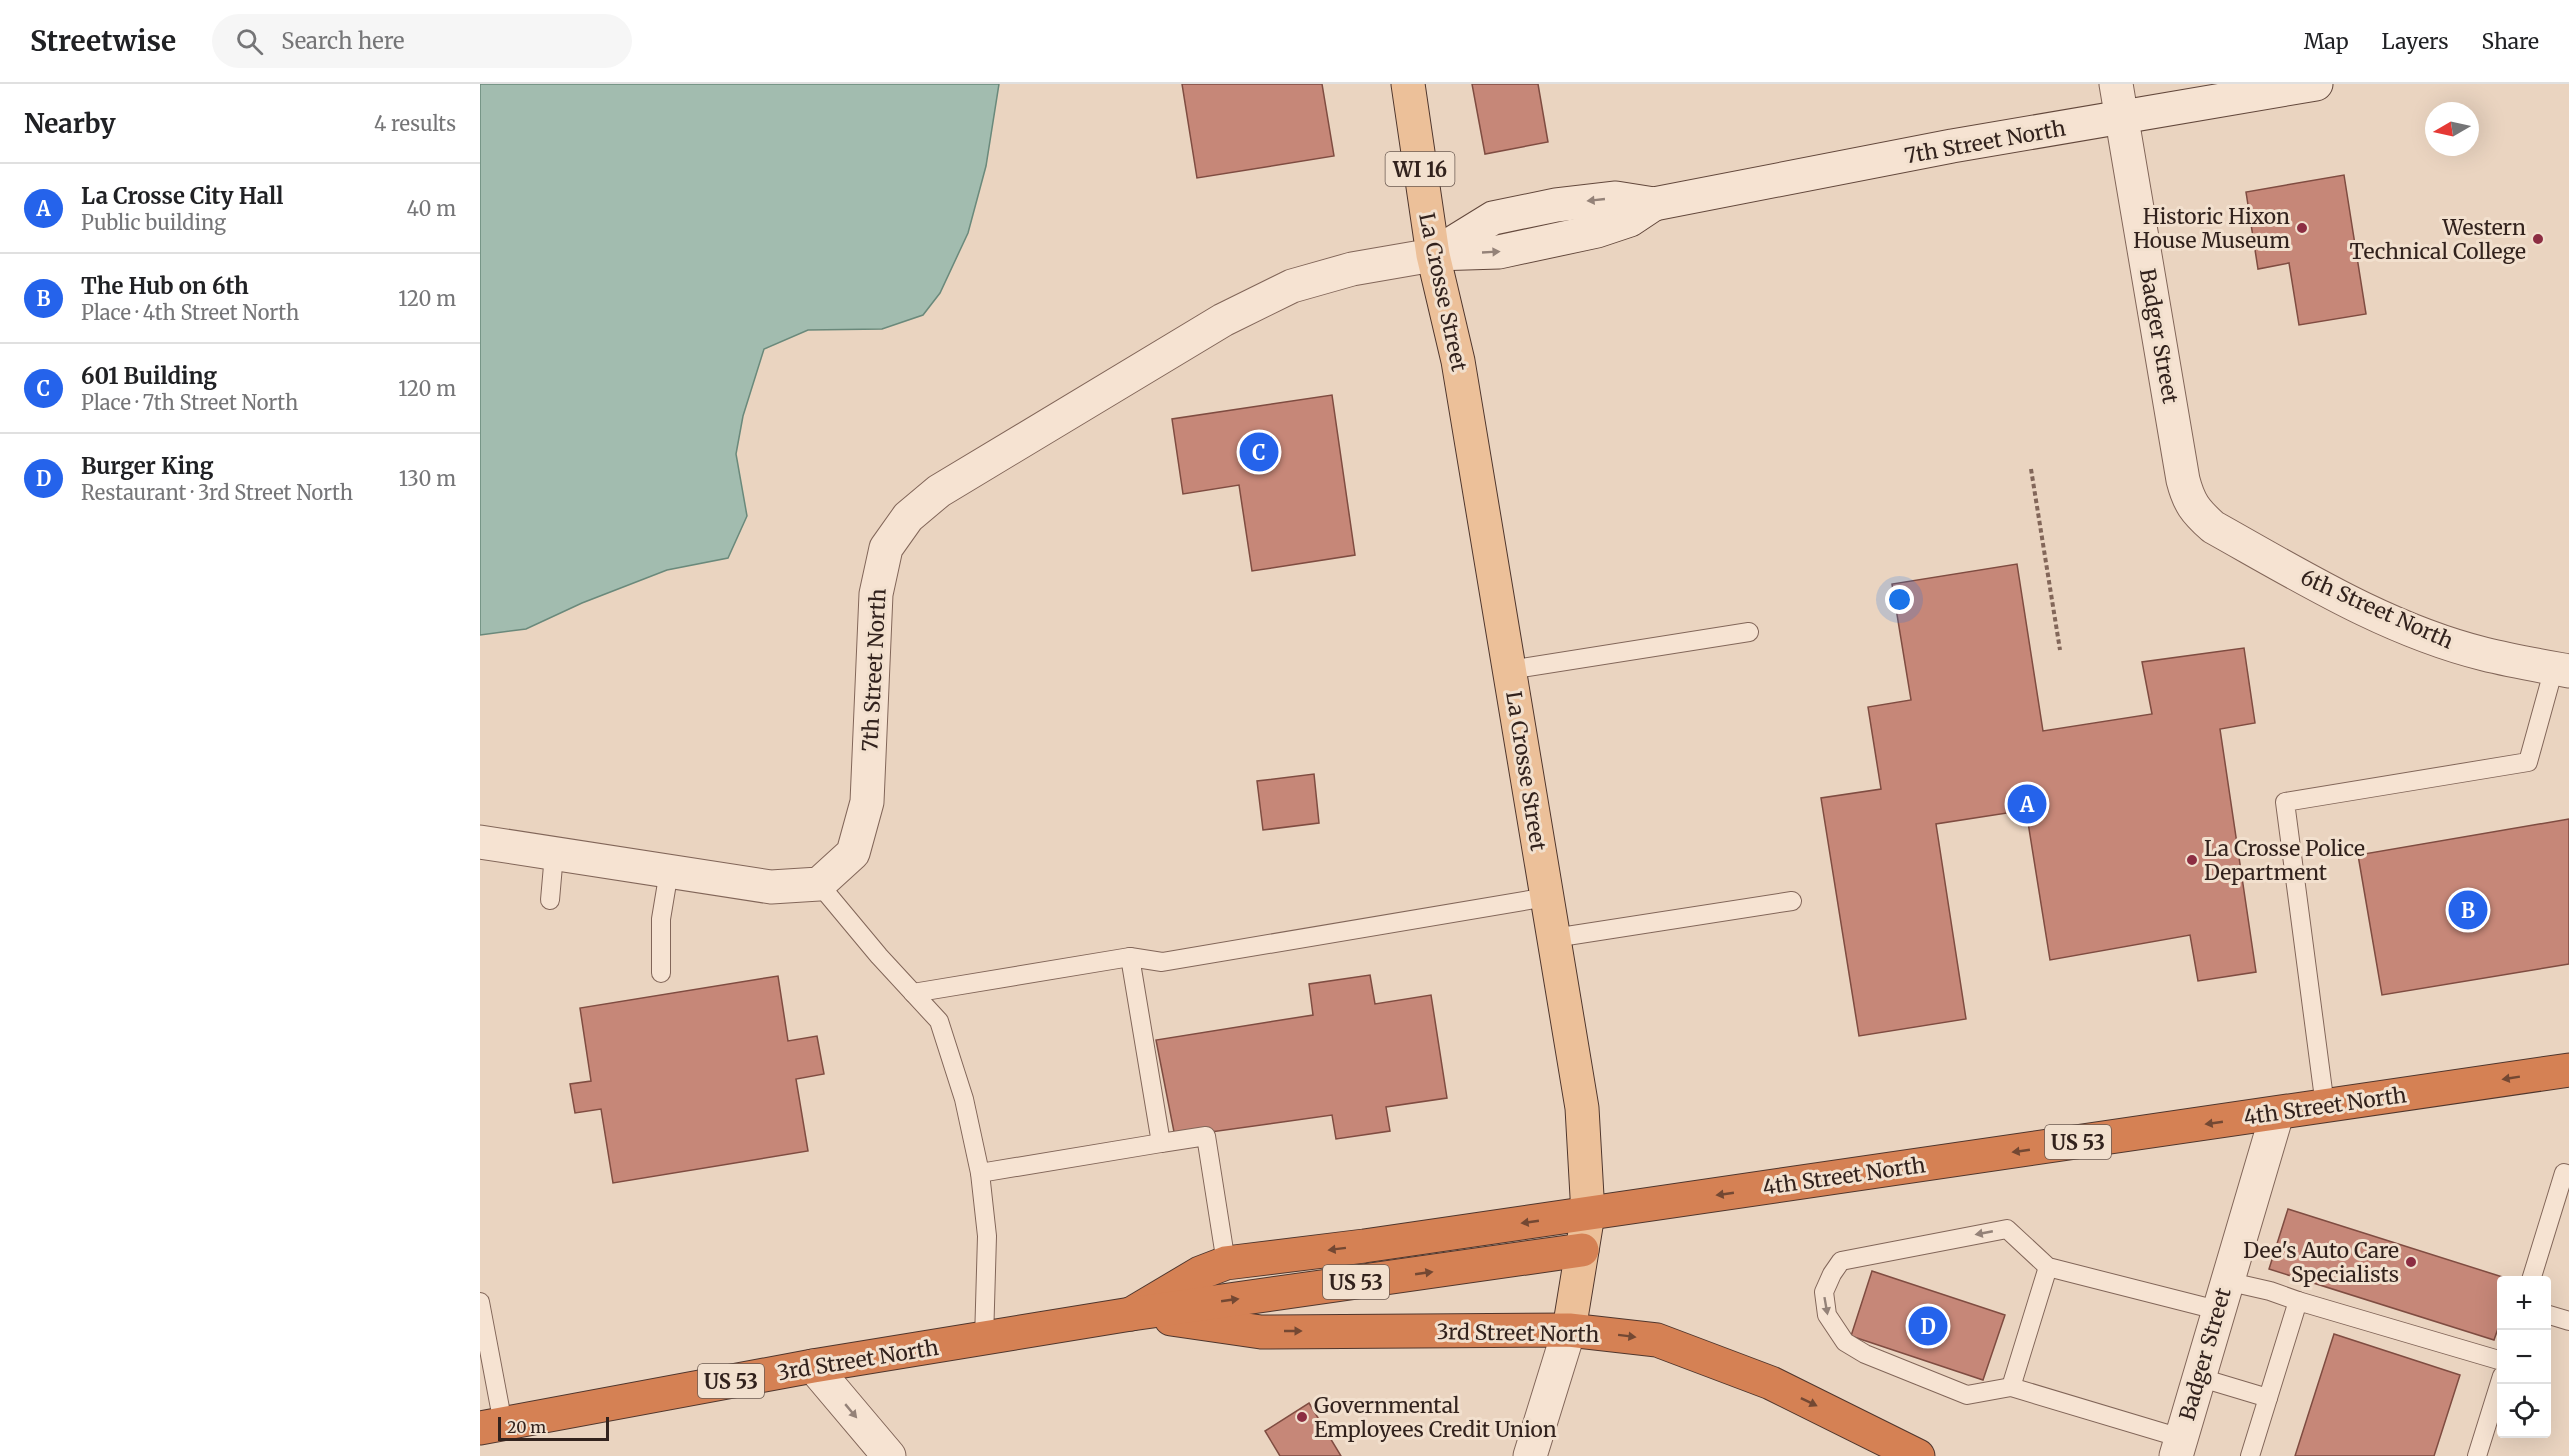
<!DOCTYPE html>
<html lang="en">
<head>
<meta charset="utf-8">
<style>
	body { margin:0; font-family:Merriweather,serif; background:#f6f6f6; color:#202124 }
	.controls { position:absolute; right:18px; bottom:18px; display:grid; overflow:hidden; border-radius:6px; box-shadow:0 6px 24px #0002 }
	.controls button { width:54px; height:54px; display:grid; place-items:center; padding:0; border:0; border-bottom:2px solid #e0e0e0; background:#fff; color:#202124; font:30px sans-serif }
	.compass { position:absolute; left:1945px; top:18px; width:54px; height:54px; border-radius:50%; background:#fff; box-shadow:0 6px 24px #0002; rotate:261deg }
	.scale { position:absolute; left:18px; bottom:15px; width:111px; box-sizing:border-box; padding-left:6px; border:3px solid #32221d; border-top:0; font-size:16px; line-height:21px; white-space:nowrap; color:#32221d; -webkit-text-stroke:4px #f2e0ce; paint-order:stroke }
	.you { position:absolute; left:1420px; top:516px; width:21px; height:21px; margin:-15px; border:4px solid #fff; border-radius:50%; background:#1a73e8; box-shadow:0 0 0 9px #1a73e833 }
	.badge { display:grid; place-items:center; width:39px; height:39px; border-radius:50%; background:#2563eb; color:#fff; font-size:20px; font-weight:700 }
	.pin { position:absolute; translate:-50% -50%; border:3px solid #fff; box-shadow:0 2px 6px #0006 }
	.list { margin:0; padding:0; list-style:none }
	h2 { display:flex; justify-content:space-between; align-items:center; height:78px; margin:0; padding:0 24px; font-size:26px }
	h2 small { font-size:20px; font-weight:400; color:#757577 }
	.list li { display:grid; grid-template-columns:39px 1fr auto; gap:18px; align-items:center; box-sizing:border-box; height:90px; padding:0 24px; border-top:2px solid #e0e0e0 }
	.list b { display:block; font-size:22px; white-space:nowrap }
	.list p { margin:0; font-size:20px; white-space:nowrap; color:#757577 }
	.list em { font-size:20px; font-style:normal; color:#757577 }
	.icon { flex:none; width:33px; height:33px; fill:none; stroke:currentColor; stroke-width:2; stroke-linecap:round; stroke-linejoin:round }
	.map { position:relative; flex:none; width:2089px; height:1372px; overflow:hidden }
	header { display:flex; align-items:center; gap:36px; box-sizing:border-box; height:84px; padding:0 30px; background:#fff; border-bottom:2px solid #e0e0e0 }
	header strong { font-size:28px }
	nav { display:flex; gap:33px; margin-inline-start:auto; font-size:21px }
	.search { width:420px; height:54px; background:#f6f6f6; display:flex; align-items:center; gap:15px; box-sizing:border-box; padding:0 21px; border-radius:33px; color:#757577; font-size:22px }
	main { display:flex }
	aside { flex:1; background:#fff }
	.map>svg:first-child { display:block }
	.water { fill:#a2bcaf; stroke:#6a897b; stroke-width:1.5 }
	.building { fill:#c68778; stroke:#7f4c41; stroke-width:1.5 }
	.lines { fill:none; stroke-linecap:round; stroke-linejoin:round }
	.lane-casing { stroke:#826659; stroke-width:20 }
	.street-casing { stroke:#826659; stroke-width:35 }
	.secondary-casing { stroke:#63483c; stroke-width:35 }
	.primary-casing { stroke:#4f362d; stroke-width:35 }
	.highway-casing { stroke:#4f362d; stroke-width:35 }
	.path { stroke:#826659; stroke-width:4; stroke-dasharray:4.5 3; stroke-linecap:butt }
	.lane { stroke:#f6e3d2; stroke-width:18 }
	.street { stroke:#f6e3d2; stroke-width:33 }
	.secondary { stroke:#f6e3d2; stroke-width:33 }
	.primary { stroke:#ecc099; stroke-width:33 }
	.highway { stroke:#d58154; stroke-width:33 }
	.oneway { fill:#948278 }
	.oneway2 { fill:#734833 }
	.poi-dot { fill:#8c2d42; stroke:#f2e0ce; stroke-width:2 }
	.labels { text-anchor:middle; dominant-baseline:central; stroke-width:6; stroke-linejoin:round; paint-order:stroke }
	.shield { fill:#f2e0ce; stroke:#6c5b52; stroke-width:1.5 }
	.shield-label { font-size:20px; font-weight:bold; fill:#32221d }
	.street-label { font-size:21px; fill:#32221d; stroke:#f2e0ce }
	.poi-label { font-size:21px; fill:#32221d; stroke:#f2e0ce; text-anchor:end }
</style>
</head>
<body>
<header>
<strong>Streetwise</strong>
<div class="search"><svg class="icon" aria-label="search" viewBox="0 0 24 24"><circle cx="10" cy="10" r="6"/><path d="M15 15l6 6"/></svg>Search here</div>
<nav><a>Map</a><a>Layers</a><a>Share</a></nav>
</header>
<main>
<aside>
<h2>Nearby<small>4 results</small></h2>
<ul class="list">
<li><span class="badge">A</span><div><b>La Crosse City Hall</b><p>Public building</p></div><em>40 m</em></li>
<li><span class="badge">B</span><div><b>The Hub on 6th</b><p>Place · 4th Street North</p></div><em>120 m</em></li>
<li><span class="badge">C</span><div><b>601 Building</b><p>Place · 7th Street North</p></div><em>120 m</em></li>
<li><span class="badge">D</span><div><b>Burger King</b><p>Restaurant · 3rd Street North</p></div><em>130 m</em></li>
</ul>
</aside>
<div class="map">
<svg width="2089" height="1372" viewBox="0 0 2089 1372">
	<rect width="100%" height="100%" fill="#ead4c0"/>
	<polygon class="water" points="0,0 519,0 506,82 488,149 460,209 443,231 402,245 328,246 284,265 263,332 256,370 267,432 248,474 187,486 102,519 46,545 0,551"/>
	<g class="building">
		<polygon points="702,0 842,0 854,72 717,94"/>
		<polygon points="992,0 1058,0 1068,58 1005,70"/>
		<polygon points="1864,91 1886,230 1819,241 1809,179 1778,185 1766,108"/>
		<polygon points="852,311 875,471 772,487 759,401 703,410 692,335"/>
		<polygon points="1537,480 1563,647 1672,630 1662,578 1764,564 1775,639 1740,645 1776,888 1718,897 1710,851 1570,876 1546,726 1456,740 1486,935 1379,952 1341,714 1401,705 1388,623 1431,616 1412,500"/>
		<polygon points="834,690 839,739 783,746 777,697"/>
		<polygon points="2089,735 2089,880 1902,911 1878,771"/>
		<polygon points="890,891 895,920 951,911 967,1014 906,1023 910,1047 856,1055 852,1031 695,1053 676,956 833,931 829,900"/>
		<polygon points="298,892 308,957 337,952 344,990 316,995 328,1067 133,1099 121,1025 95,1029 90,1000 111,997 100,924"/>
		<polygon points="1808,1125 2032,1196 2022,1196 2022,1233 2014,1256 1789,1185"/>
		<polygon points="1392,1187 1525,1231 1503,1296 1371,1252"/>
		<polygon points="1854,1250 1980,1291 1954,1372 1815,1372"/>
		<polygon points="829,1319 861,1372 800,1372 785,1347"/>
	</g>
	<g class="lines">
		<defs>
			<g id="lane">
				<polyline points="1029,586 1269,548"/>
				<polyline points="339,800 399,872 459,937 484,1015 500,1089 507,1152 504,1256"/>
				<polyline points="70,816 74,770"/>
				<polyline points="1074,854 1312,817"/>
				<polyline points="650,873 682,878 1067,813"/>
				<polyline points="181,889 181,835 189,787"/>
				<polyline points="433,909 650,873 681,1059 500,1089"/>
				<polyline points="1845,1022 1805,718 2048,678 2074,584"/>
				<polyline points="681,1059 726,1052 746,1179"/>
				<polyline points="2051,1196 2084,1089 2089,1091"/>
				<polyline points="1746,1197 1790,1207 1818,1217"/>
				<polyline points="0,1218 23,1340"/>
				<polyline points="2066,1230 2089,1237"/>
				<polyline points="1718,1293 1788,1314"/>
				<polyline points="1531,1303 1568,1183"/>
				<polyline points="1701,1354 1531,1303 1487,1311 1385,1270 1365,1258 1347,1231 1344,1208 1352,1190 1361,1177 1527,1145 1568,1183 1737,1226"/>
				<polyline points="1770,1372 1818,1217 2022,1277"/>
				<polyline points="1997,1372 2022,1292"/>
			</g>
			<g id="street">
				<path d="M 1636,0 L 1703,396 C 1709,419 1715,427 1733,443 C 1819,491 1907,546 2004,570 C 2032,577 2061,582 2089,587"/>
				<polyline points="0,758 291,803 339,800 373,769 387,718 396,510 406,464 428,433 459,407 743,236 812,202 872,185 953,171"/>
				<polyline points="333,1282 409,1372"/>
				<polyline points="1050,1372 1089,1246"/>
				<polyline points="1696,1372 1797,1030"/>
			</g>
			<g id="secondary">
				<polyline points="954,170 1019,168 1117,147 1150,136 1174,120"/>
				<polyline points="953,171 1013,134 1076,121 1136,114 1174,120 1472,62 1836,0"/>
			</g>
			<polyline id="primary" points="928,0 953,171 978,277 1102,1024 1108,1130 1089,1246"/>
			<g id="highway">
				<polyline points="651,1230 720,1189 746,1179 884,1162 2089,986"/>
				<polyline points="691,1235 781,1248 1089,1246 1177,1256 1291,1299 1438,1372"/>
				<polyline points="0,1344 333,1282 651,1230 1102,1166"/>
			</g>
		</defs>
		<use href="#lane" class="lane-casing"/>
		<use href="#street" class="street-casing"/>
		<use href="#secondary" class="secondary-casing"/>
		<use href="#primary" class="primary-casing"/>
		<use href="#highway" class="highway-casing"/>
		<polyline class="path" points="1551,385 1580,566"/>
		<use href="#lane" class="lane"/>
		<use href="#street" class="street"/>
		<use href="#secondary" class="secondary"/>
		<use href="#primary" class="primary"/>
		<use href="#highway" class="highway"/>
	</g>
	<defs><path id="oneway-solid" d="M-6-.8H1V-3.2L6.5 0L1 3.2V.8H-6Z" transform="scale(1.5)"/></defs>
	<g class="oneway">
		<use href="#oneway-solid" transform="translate(1116 116) rotate(174)"/>
		<use href="#oneway-solid" transform="translate(1011 168) rotate(-3)"/>
		<use href="#oneway-solid" transform="translate(1504 1149) rotate(169)"/>
		<use href="#oneway-solid" transform="translate(1346 1222) rotate(80)"/>
		<use href="#oneway-solid" transform="translate(371 1327) rotate(50)"/>
	</g>
	<g class="oneway2">
		<use href="#oneway-solid" transform="translate(2031 994) rotate(171)"/>
		<use href="#oneway-solid" transform="translate(1734 1039) rotate(172)"/>
		<use href="#oneway-solid" transform="translate(1541 1067) rotate(172)"/>
		<use href="#oneway-solid" transform="translate(1245 1110) rotate(172)"/>
		<use href="#oneway-solid" transform="translate(1050 1138) rotate(172)"/>
		<use href="#oneway-solid" transform="translate(857 1165) rotate(173)"/>
		<use href="#oneway-solid" transform="translate(944 1189) rotate(-8)"/>
		<use href="#oneway-solid" transform="translate(750 1216) rotate(-8)"/>
		<use href="#oneway-solid" transform="translate(813 1247)"/>
		<use href="#oneway-solid" transform="translate(1147 1252) rotate(7)"/>
		<use href="#oneway-solid" transform="translate(1329 1318) rotate(26)"/>
	</g>
	<g class="poi-dot">
		<circle cx="1822" cy="144" r="6"/>
		<circle cx="2058" cy="155" r="6"/>
		<circle cx="1712" cy="776" r="6"/>
		<circle cx="1931" cy="1178" r="6"/>
		<circle cx="822" cy="1333" r="6"/>
	</g>
	<g class="labels">
		<g class="shield">
			<rect x="905.5" y="68" width="69" height="34" rx="4.5"/>
			<rect x="1565" y="1041" width="66" height="34" rx="4.5"/>
			<rect x="843" y="1181" width="66" height="34" rx="4.5"/>
			<rect x="218" y="1280" width="66" height="34" rx="4.5"/>
		</g>
		<g class="shield-label">
			<text x="940" y="85">WI 16</text>
			<text x="1598" y="1058">US 53</text>
			<text x="876" y="1198">US 53</text>
			<text x="251" y="1297">US 53</text>
		</g>
		<g class="street-label">
			<text transform="translate(1505 58) rotate(-10)">7th Street North</text>
			<text transform="translate(963 208) rotate(78)">La Crosse Street</text>
			<text transform="translate(1679 252) rotate(80)">Badger Street</text>
			<text transform="translate(1897 525) rotate(24)">6th Street North</text>
			<text transform="translate(394 586) rotate(-87)">7th Street North</text>
			<text transform="translate(1046 687) rotate(81)">La Crosse Street</text>
			<text transform="translate(1845 1022) rotate(-8)">4th Street North</text>
			<text transform="translate(1364 1092) rotate(-8)">4th Street North</text>
			<text transform="translate(1038 1249) rotate(1)">3rd Street North</text>
			<text transform="translate(1725 1270) rotate(-74)">Badger Street</text>
			<text transform="translate(378 1276) rotate(-9)">3rd Street North</text>
		</g>
		<g class="poi-label">
			<text x="1810" y="132">Historic Hixon<tspan x="1810" dy="24">House Museum</tspan></text>
			<text x="2046" y="143">Western<tspan x="2046" dy="24">Technical College</tspan></text>
			<text x="1724" y="764" text-anchor="start">La Crosse Police<tspan x="1724" dy="24">Department</tspan></text>
			<text x="1919" y="1166">Dee's Auto Care<tspan x="1919" dy="24">Specialists</tspan></text>
			<text x="834" y="1321" text-anchor="start">Governmental<tspan x="834" dy="24">Employees Credit Union</tspan></text>
		</g>
	</g>
</svg>
<div class="controls">
<button>+</button>
<button>−</button>
<button><svg class="icon" aria-label="locate" viewBox="0 0 24 24"><circle cx="12" cy="12" r="6"/><path d="M12 2v4M12 18v4M2 12h4M18 12h4"/></svg></button>
</div>
<svg class="compass" viewBox="-18 -18 36 36"><path d="M0-13l5 13h-10z" fill="#e53935"/><path d="M0 13l5-13h-10z" fill="#757577"/></svg>
<div class="scale">20 m</div>
<div class="you"></div>
<div class="pin badge" style="left:1547px;top:720px">A</div>
<div class="pin badge" style="left:1988px;top:826px">B</div>
<div class="pin badge" style="left:779px;top:368px">C</div>
<div class="pin badge" style="left:1448px;top:1242px">D</div>
</div>
</main>
</body>
</html>
